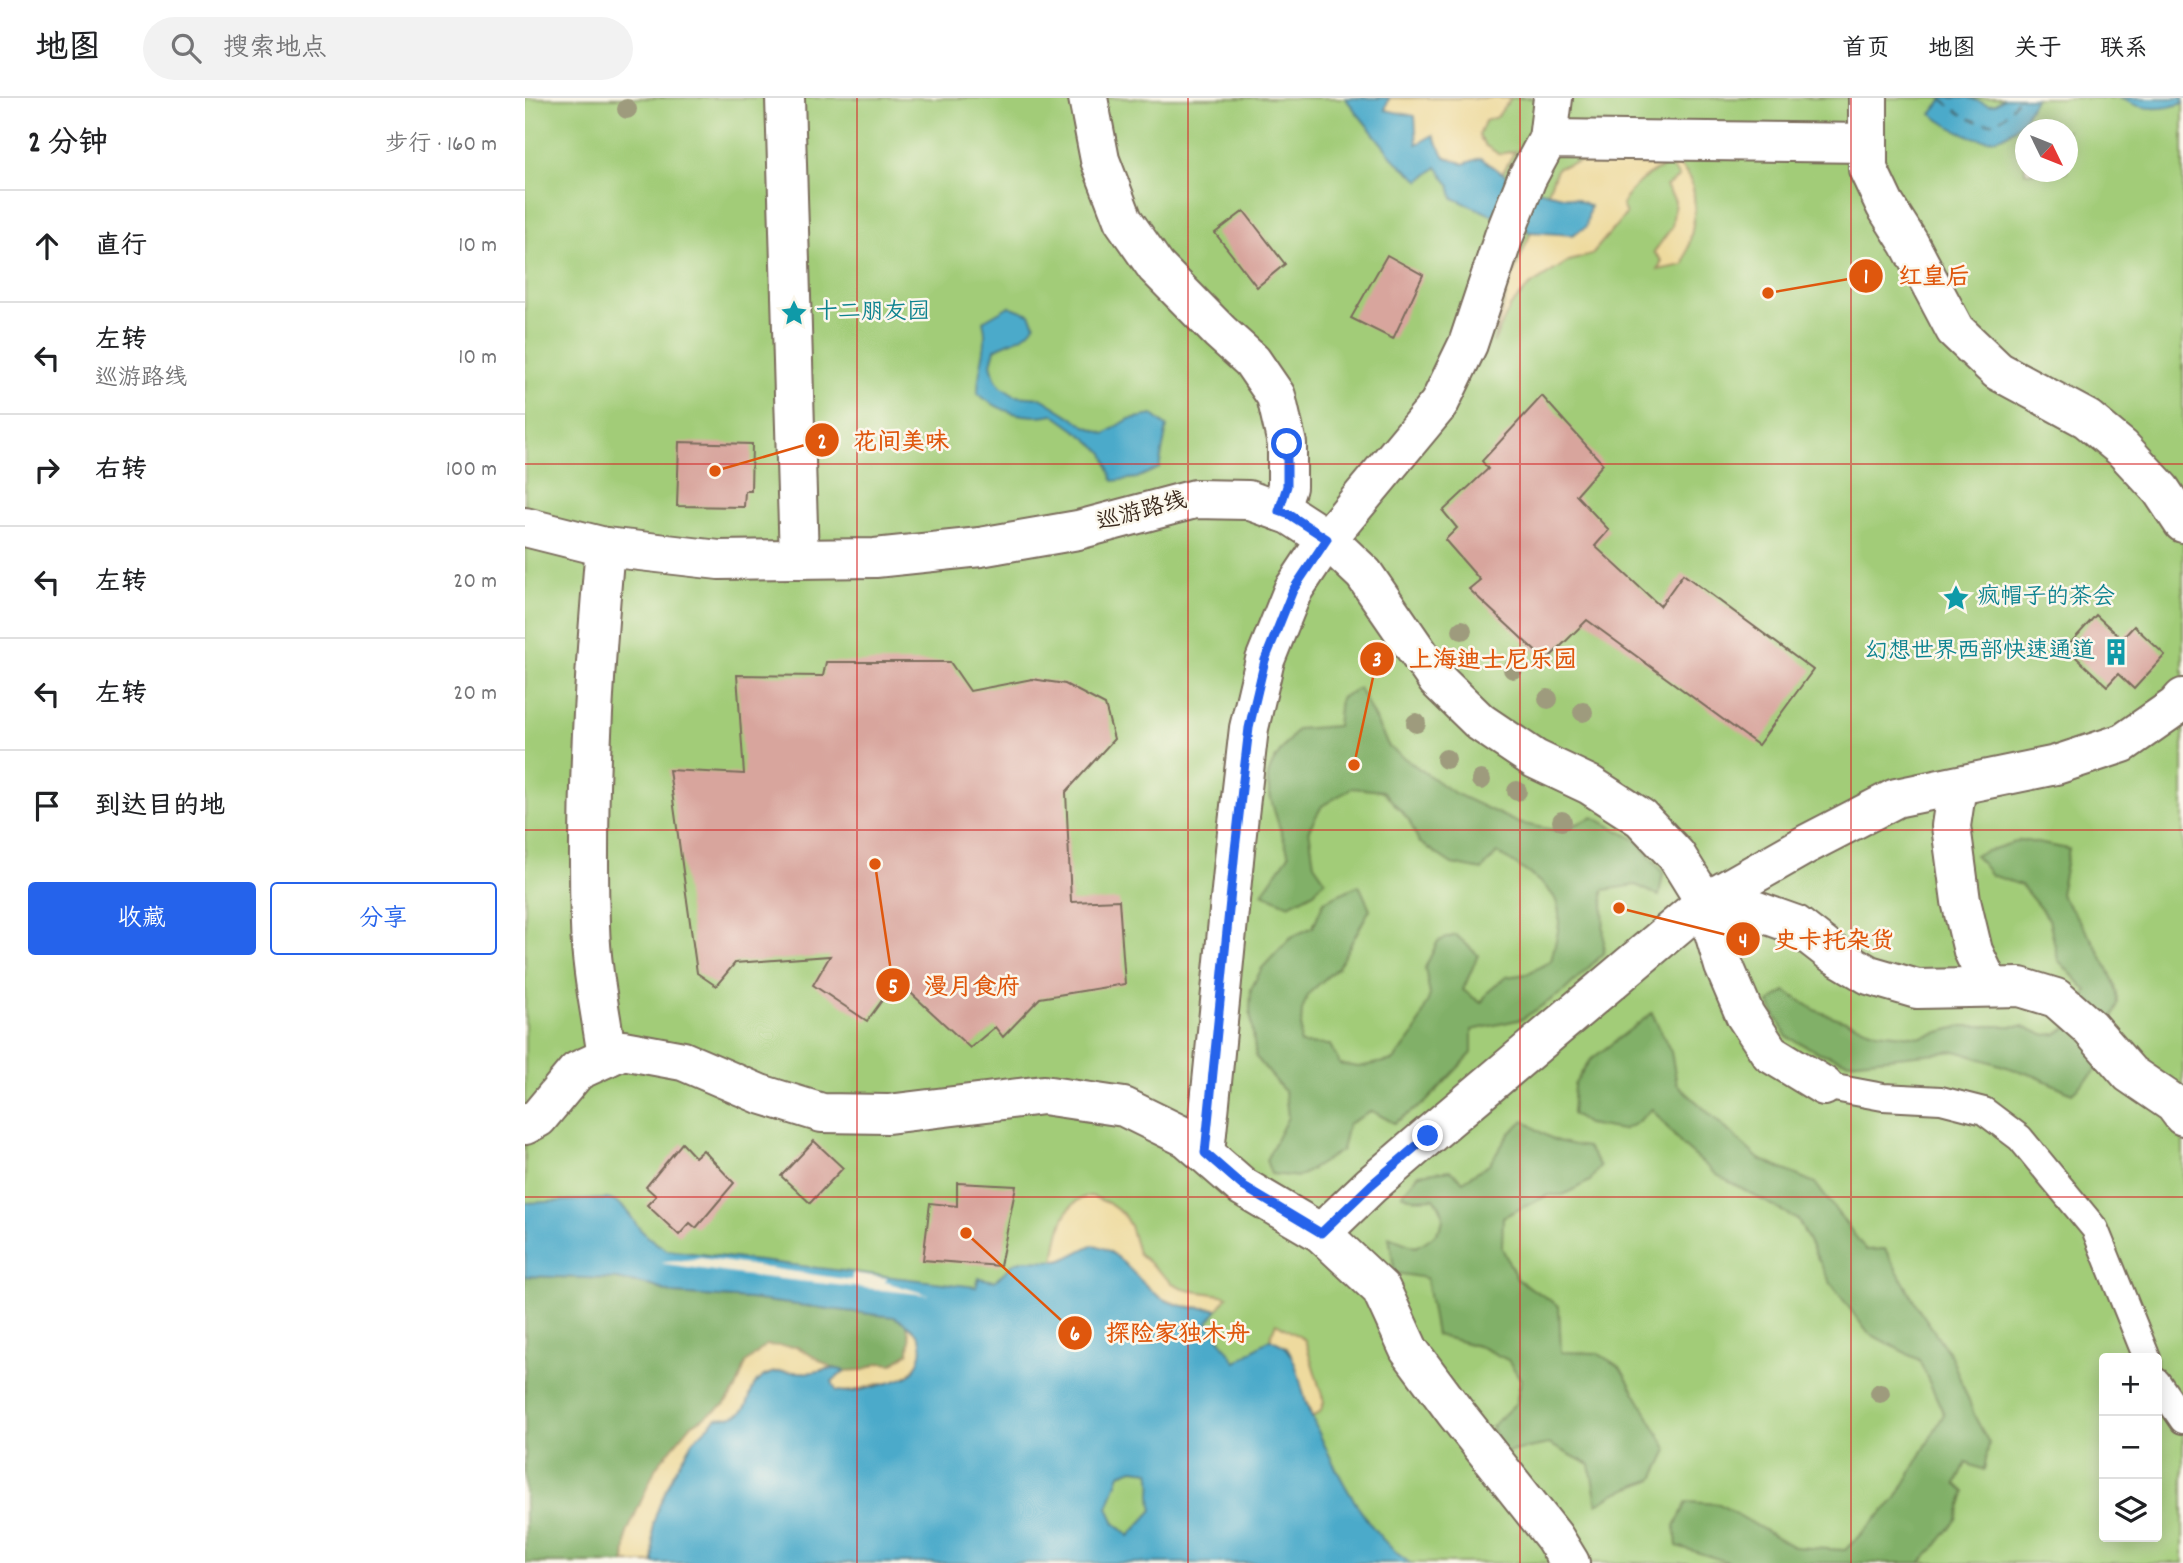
<!DOCTYPE html>
<html lang="zh">
<head>
<meta charset="utf-8">
<style>
	body { margin:0; font-family:Dekko,"LXGW WenKai TC",sans-serif; background:#f2f2f2; color:#202124 }
	.controls { position:absolute; right:21px; bottom:21px; display:grid; overflow:hidden; border-radius:7px; box-shadow:0 4px 18px #0003 }
	.controls button { width:63px; height:63px; display:grid; place-items:center; padding:0; border:0; border-bottom:2px solid #e0e0e0; background:#fff; color:#202124; font:35px sans-serif }
	.compass { position:absolute; left:1490px; top:21px; width:63px; height:63px; border-radius:50%; background:#fff; box-shadow:0 4px 18px #0003; rotate:133deg }
	.stop { position:absolute; width:21px; height:21px; margin:-16px; border:5px solid #2563eb; border-radius:50%; background:#fff }
	.stop.end { background:#2563eb; border-color:#fff; box-shadow:0 2px 7px #0008 }
	.list { margin:0; padding:0; list-style:none }
	h2 { display:flex; justify-content:space-between; align-items:center; height:91px; margin:0; padding:0 28px; font-size:30px }
	h2 small { font-size:23px; font-weight:400; color:#757577 }
	.list li { display:grid; grid-template-columns:46px 1fr auto; gap:21px; align-items:center; box-sizing:border-box; height:112px; padding:0 28px; border-top:2px solid #e0e0e0 }
	.list b { display:block; font-size:26px; white-space:nowrap }
	.list p { margin:0; font-size:23px; white-space:nowrap; color:#757577 }
	.list em { font-size:23px; font-style:normal; color:#757577 }
	.actions { display:flex; gap:14px; padding:21px 28px }
	.actions a { flex:1; padding:16px 0; border:2px solid #2563eb; border-radius:7px; text-align:center; font-size:24px; color:#2563eb }
	.actions .main { background:#2563eb; color:#fff }
	.icon { flex:none; width:38px; height:38px; fill:none; stroke:currentColor; stroke-width:2; stroke-linecap:round; stroke-linejoin:round }
	.map { position:relative; flex:none; width:1658px; height:1465px; overflow:hidden }
	header { display:flex; align-items:center; gap:42px; box-sizing:border-box; height:98px; padding:0 35px; background:#fff; border-bottom:2px solid #e0e0e0 }
	header strong { font-size:33px }
	nav { display:flex; gap:38px; margin-inline-start:auto; font-size:24px }
	.search { width:490px; height:63px; background:#f2f2f2; display:flex; align-items:center; gap:18px; box-sizing:border-box; padding:0 24px; border-radius:38px; color:#757577; font-size:26px }
	main { display:flex }
	aside { flex:1; background:#fff }
	.map>svg:first-child { display:block }
	.green { fill:#a2cc78; stroke:#6e7b4b; stroke-width:2; fill-rule:evenodd }
	.forest { fill:#81b068; stroke:#5e6d43; stroke-width:2 }
	.sand { fill:#eeda9e; stroke:#94825e; stroke-width:2 }
	.water { fill:#4baaca; stroke:#436a74; stroke-width:2; fill-rule:evenodd }
	.pier { fill:#f1ead1 }
	.lines { fill:none; stroke-linecap:round; stroke-linejoin:round }
	.ferry { stroke:#415d63; stroke-width:2; stroke-dasharray:9 7; stroke-linecap:butt }
	.building { fill:#d8a59d }
	.service-casing { stroke:#7b6d5d; stroke-width:30 }
	.pedestrian-casing { stroke:#7b6d5d; stroke-width:42 }
	.service { stroke:#fff; stroke-width:26 }
	.pedestrian { stroke:#fff; stroke-width:38 }
	.tree { fill:#9e9b7d }
	.route { stroke:#2563eb; stroke-width:9 }
	.grid { fill:none; stroke:#d62828; stroke-width:2; stroke-opacity:0.55 }
	.labels { text-anchor:middle; dominant-baseline:central; stroke-width:5; stroke-linejoin:round; paint-order:stroke }
	.culture-label { font-size:23px; fill:#0d838f; stroke:#fbf7ec; text-anchor:start }
	.street-label { font-size:23px; fill:#3b2a1e; stroke:#fbf7ec }
	.leader { fill:none; stroke:#df570d; stroke-width:2.5 }
	.callout-dot { fill:#df570d; stroke:#fbf7ec; stroke-width:2.5 }
	.mark-label { font-size:21px; text-anchor:middle; font-weight:bold; fill:#fff }
	.callout-label { font-size:24px; text-anchor:middle; font-weight:bold; fill:#df570d; stroke:#fbf7ec; stroke-width:5; stroke-linejoin:round; paint-order:stroke }
</style>
</head>
<body>
<header>
<strong>地图</strong>
<div class="search"><svg class="icon" aria-label="search" viewBox="0 0 24 24"><circle cx="10" cy="10" r="6"/><path d="M15 15l6 6"/></svg>搜索地点</div>
<nav><a>首页</a><a>地图</a><a>关于</a><a>联系</a></nav>
</header>
<main>
<aside>
<h2>2 分钟<small>步行 · 160 m</small></h2>
<ul class="list">
<li><svg class="icon" aria-label="ahead" viewBox="0 0 24 24"><path d="M12 20V5M6 11l6-6 6 6"/></svg><div><b>直行</b></div><em>10 m</em></li>
<li><svg class="icon" aria-label="left" viewBox="0 0 24 24"><path d="M17 20v-9H6M10 6l-5 5 5 5"/></svg><div><b>左转</b><p>巡游路线</p></div><em>10 m</em></li>
<li><svg class="icon" aria-label="right" viewBox="0 0 24 24"><path d="M7 20v-9h11M14 6l5 5-5 5"/></svg><div><b>右转</b></div><em>100 m</em></li>
<li><svg class="icon" aria-label="left" viewBox="0 0 24 24"><path d="M17 20v-9H6M10 6l-5 5 5 5"/></svg><div><b>左转</b></div><em>20 m</em></li>
<li><svg class="icon" aria-label="left" viewBox="0 0 24 24"><path d="M17 20v-9H6M10 6l-5 5 5 5"/></svg><div><b>左转</b></div><em>20 m</em></li>
<li><svg class="icon" aria-label="arrive" viewBox="0 0 24 24"><path d="M6 21V4h12l-3 4 3 4H6"/></svg><div><b>到达目的地</b></div></li>
</ul>
<div class="actions"><a class="main">收藏</a><a>分享</a></div>
</aside>
<div class="map">
<svg width="1658" height="1465" viewBox="0 0 1658 1465">
	<rect width="100%" height="100%" fill="#fbf7ec"/>
	<filter id="ink" filterUnits="userSpaceOnUse"><feTurbulence type="fractalNoise" baseFrequency=".0143" numOctaves="2"/><feDisplacementMap in="SourceGraphic" scale="14" xChannelSelector="R" yChannelSelector="G"/><feConvolveMatrix kernelMatrix="1 2 1 2 8 2 1 2 1" color-interpolation-filters="sRGB"/></filter>
	<filter id="wash" filterUnits="userSpaceOnUse"><feTurbulence type="fractalNoise" baseFrequency=".00686" numOctaves="4" result="noise"/><feDisplacementMap in="SourceGraphic" scale="28" xChannelSelector="R" yChannelSelector="G"/><feGaussianBlur stdDeviation="1.57" result="paint"/><feColorMatrix in="noise" values="0 0 0 0 0 0 0 0 0 0 0 0 0 0 0 0 0 1.4 0 .05"/><feComposite in="paint" operator="in"/></filter>
	<g filter="url(#wash)">
		<rect width="100%" height="100%" fill="#f1ead1"/>
		<path class="green" d="M 0,0 L 1658,0 L 1658,1465 L 0,1465 ZM 1500,32 L 1542,32 L 1542,74 L 1500,74 ZM 1579,1260 L 1632,1260 L 1632,1439 L 1579,1439 Z"/>
		<g class="forest">
			<path d="M 834,590 L 864,649 L 927,694 L 993,725 L 1035,733 L 1068,719 L 1113,743 L 1138,775 L 1134,798 L 1111,787 L 1078,792 L 1079,855 L 1039,893 L 997,921 L 947,932 L 947,955 L 900,1005 L 869,1025 L 847,1013 L 823,1026 L 817,1052 L 774,1079 L 746,1076 L 741,1062 L 763,1019 L 760,994 L 731,959 L 725,913 L 726,891 L 737,870 L 766,839 L 788,829 L 799,803 L 834,787 L 845,811 L 813,869 L 783,896 L 777,912 L 775,946 L 805,947 L 815,966 L 833,969 L 869,962 L 891,933 L 905,897 L 900,870 L 913,843 L 931,837 L 953,857 L 938,892 L 956,905 L 963,894 L 981,879 L 1002,876 L 1026,863 C 1030,844 1039,822 1031,803 C 1026,788 986,763 972,755 L 957,772 L 927,766 L 894,744 L 884,722 L 858,693 L 827,690 L 797,708 L 784,731 L 789,766 L 800,782 L 789,794 L 764,807 L 737,795 L 764,757 C 759,741 740,692 743,678 C 747,661 763,645 772,631 L 812,628 L 815,600 Z"/>
			<path d="M 1496,742 L 1544,751 L 1535,796 C 1551,817 1600,884 1592,910 C 1588,922 1579,933 1574,944 L 1588,957 L 1547,995 L 1510,978 L 1431,953 L 1323,964 L 1293,954 L 1262,939 L 1244,905 L 1260,893 L 1292,913 L 1352,934 L 1396,939 L 1437,928 L 1499,928 L 1518,937 L 1532,936 L 1551,923 L 1562,893 L 1533,862 L 1524,821 L 1496,787 L 1466,777 L 1450,757 Z"/>
			<polygon points="1127,915 1146,954 1152,986 1234,1061 1290,1085 1341,1152 1360,1151 1392,1208 1426,1258 1451,1321 1464,1345 1459,1372 1441,1365 1431,1386 1440,1394 1432,1421 1407,1453 1395,1465 1206,1465 1152,1448 1150,1428 1162,1404 1194,1406 1269,1449 1320,1452 1370,1402 1419,1316 1394,1262 1343,1235 1305,1184 1273,1122 1192,1077 1156,1046 1127,1011 1110,1026 1097,1032 1062,1026 1047,1016 1049,987 1064,963"/>
			<path d="M 999,1022 C 1023,1041 1032,1045 1062,1049 L 1075,1068 L 1065,1083 L 1038,1097 L 1023,1097 L 978,1119 L 977,1150 L 992,1181 L 1034,1208 L 1036,1254 L 1072,1255 L 1095,1269 L 1143,1352 L 1129,1381 L 1091,1395 L 1072,1406 L 1065,1367 L 1024,1346 L 978,1355 L 966,1329 L 991,1305 L 996,1282 L 983,1262 L 956,1249 L 911,1237 L 901,1180 L 870,1175 L 864,1139 L 890,1149 C 912,1139 929,1123 909,1100 L 889,1101 L 877,1096 L 894,1076 L 925,1072 L 938,1083 L 965,1065 L 985,1035 Z"/>
			<polygon points="0,1178 91,1181 127,1188 149,1196 224,1201 369,1219 382,1226 385,1242 384,1254 368,1266 354,1265 339,1272 320,1273 306,1269 272,1249 221,1265 211,1291 199,1307 165,1328 102,1435 100,1465 0,1465"/>
		</g>
		<g class="sand">
			<polygon points="864,0 986,0 972,19 960,23 954,38 961,48 974,56 990,53 977,76 956,60 939,66 892,47 860,12"/>
			<path d="M 1111,61 C 1119,61 1130,60 1138,61 C 1186,71 1167,135 1159,167 L 1133,172 L 1137,163 L 1129,154 L 1147,129 L 1150,103 L 1141,88 L 1154,79 L 1144,66 C 1123,76 1108,85 1097,107 L 1101,116 L 1066,157 L 1044,163 L 1003,189 L 985,209 L 968,245 L 984,187 L 1033,69 L 1053,64 Z"/>
			<path d="M 566,1098 L 583,1105 L 598,1116 L 605,1128 L 613,1155 L 647,1185 L 662,1192 L 703,1198 L 693,1211 L 657,1208 L 635,1200 L 582,1153 L 554,1154 L 544,1161 L 529,1162 C 533,1139 537,1101 566,1098 Z"/>
			<polygon points="751,1225 780,1242 799,1304 795,1314 787,1319 762,1250 745,1241"/>
			<path d="M 382,1226 C 385,1229 392,1233 394,1237 C 404,1254 390,1275 375,1282 C 368,1285 361,1285 353,1286 C 338,1290 327,1295 311,1293 L 307,1283 L 320,1273 L 339,1272 L 354,1265 L 368,1266 L 384,1254 L 385,1242 Z"/>
			<path d="M 241,1247 L 272,1249 L 306,1269 C 301,1270 295,1273 290,1274 C 273,1277 251,1268 236,1280 C 215,1299 235,1319 192,1320 L 169,1343 L 149,1375 L 134,1408 L 128,1426 L 129,1465 L 100,1465 L 102,1435 L 131,1369 L 165,1328 L 199,1307 L 211,1291 L 221,1265 Z"/>
		</g>
		<g class="water">
			<path d="M 820,0 L 864,0 L 860,12 L 890,18 L 892,46 L 908,37 L 920,59 L 939,66 L 956,60 C 975,75 999,90 1024,95 C 1043,99 1046,98 1065,108 L 1061,129 L 1047,137 L 1005,134 L 928,100 L 925,87 L 912,69 L 895,83 L 869,61 Z"/>
			<path d="M 1419,0 L 1444,0 L 1464,7 L 1470,6 L 1479,0 L 1510,0 C 1484,57 1450,48 1406,16 Z"/>
			<path d="M 1596,0 L 1658,0 L 1658,5 C 1636,13 1616,13 1596,0 Z"/>
			<path d="M 484,208 L 505,216 L 510,226 C 497,244 488,240 470,251 L 466,266 L 470,280 L 476,289 L 490,298 L 516,300 L 561,328 L 580,336 L 604,321 L 628,317 L 642,329 L 634,370 L 612,380 L 588,383 L 579,355 L 560,339 L 528,316 C 499,322 476,314 453,296 C 452,270 465,247 458,223 Z"/>
			<path d="M 82,1101 C 103,1107 102,1116 115,1131 C 123,1140 132,1146 142,1152 L 451,1189 L 454,1180 L 470,1183 L 489,1165 L 500,1162 L 536,1163 L 567,1147 C 593,1148 615,1189 638,1201 C 654,1210 674,1210 693,1211 L 683,1224 L 711,1264 L 745,1241 C 751,1244 760,1247 763,1252 C 775,1270 776,1294 784,1313 C 806,1363 838,1434 885,1465 L 129,1465 L 128,1426 L 134,1408 L 149,1375 L 169,1342 L 192,1320 C 238,1319 214,1291 240,1278 C 255,1270 272,1276 288,1274 C 303,1273 303,1268 320,1273 L 307,1283 L 311,1293 C 316,1293 322,1295 327,1294 C 337,1292 380,1282 386,1276 C 391,1271 394,1263 396,1256 C 400,1237 385,1227 369,1219 L 224,1201 L 149,1196 L 127,1188 L 91,1181 L 0,1178 L 0,1105 ZM 608,1371 L 625,1373 C 629,1389 623,1396 628,1412 L 604,1438 L 590,1425 L 583,1410 L 595,1376 Z"/>
		</g>
		<polygon class="pier" points="176,1160 326,1182 328,1175 362,1180 360,1184 404,1197 217,1177 135,1165"/>
		<g class="lines">
			<path class="ferry" d="M 1418,2 C 1446,25 1471,40 1493,0"/>
		</g>
		<g id="blocks">
			<g class="building">
				<polygon points="719,113 760,166 732,189 690,135"/>
				<polygon points="862,157 898,177 868,241 826,220"/>
				<polygon points="1017,298 1078,366 1051,397 1084,432 1070,448 1135,508 1158,476 1288,572 1233,647 1062,522 1021,563 944,491 955,482 920,442 932,430 918,413 963,371 957,363"/>
				<polygon points="154,344 227,346 226,393 220,393 219,409 152,408"/>
				<polygon points="1571,517 1597,541 1609,528 1640,557 1609,591 1593,576 1582,588 1541,550"/>
				<polygon points="301,564 425,564 445,593 507,581 540,586 580,607 589,641 541,694 546,804 594,802 600,886 515,900 478,939 470,929 445,950 372,882 342,923 288,887 305,858 210,865 191,888 172,875 144,672 219,676 212,577 298,578"/>
				<polygon points="289,1043 318,1070 285,1105 256,1078"/>
				<polygon points="157,1045 170,1059 178,1052 209,1085 171,1130 165,1125 154,1137 122,1107 131,1098 121,1089"/>
				<polygon points="432,1085 491,1088 475,1168 398,1162 405,1105 432,1108"/>
			</g>
		</g>
	</g>
	<g filter="url(#ink)">
		<use href="#blocks" fill-opacity="0" stroke="#7b6d5d" stroke-width="2"/>
		<g class="lines">
			<defs>
				<g id="service">
					<polyline points="1299,988 1358,999 1416,1002 1459,1013 1495,1040 1570,1131 1622,1260"/>
					<polyline points="1632,1284 1658,1322"/>
				</g>
				<g id="pedestrian">
					<polyline points="260,0 274,461"/>
					<polyline points="563,0 575,62 598,122 631,169 695,234 727,263 751,298 762,346 762,389 754,413"/>
					<polyline points="1343,0 1343,71 1360,107 1384,145 1430,232 1473,273 1562,321 1597,350 1636,392 1658,425"/>
					<polyline points="1023,41 1028,0"/>
					<polyline points="0,429 80,449 194,462 350,460 455,449 553,432 670,401 723,402 765,417 802,441 839,476 912,582 955,624 1010,661 1065,687 1116,720 1151,757 1180,804 1199,868 1220,917 1245,955 1299,988"/>
					<path d="M 80,449 C 69,575 61,701 65,827 C 66,871 76,916 82,959"/>
					<polyline points="1432,688 1426,728 1436,803 1448,853 1465,889"/>
					<polyline points="1180,804 1229,812 1271,827 1307,855 1344,877 1392,891 1495,889 1531,900 1564,929 1605,976 1649,1006 1658,1018"/>
					<polyline points="0,1027 13,1020 52,973 98,952 158,963 235,996 297,1015 363,1016 518,997 599,1009 662,1040 718,1089 796,1135 856,1191 884,1252 930,1314 1029,1439 1045,1465"/>
					<polyline points="680,1055 710,752 724,630 740,562 768,492 802,441 914,306 943,246 979,138 1002,80 1023,41 1343,45"/>
					<polyline points="796,1135 846,1087 903,1038 1180,804 1282,746 1371,700 1531,667 1598,645 1651,608 1658,600"/>
				</g>
			</defs>
			<use href="#service" class="service-casing"/>
			<use href="#pedestrian" class="pedestrian-casing"/>
			<use href="#service" class="service"/>
			<use href="#pedestrian" class="pedestrian"/>
		</g>
		<g class="tree">
			<circle cx="102" cy="11" r="10"/>
			<circle cx="937" cy="532" r="10"/>
			<circle cx="988" cy="571" r="10"/>
			<circle cx="1023" cy="601" r="10"/>
			<circle cx="1058" cy="614" r="10"/>
			<circle cx="891" cy="625" r="10"/>
			<circle cx="921" cy="661" r="10"/>
			<circle cx="956" cy="682" r="10"/>
			<circle cx="992" cy="693" r="10"/>
			<circle cx="1037" cy="723" r="10"/>
			<circle cx="1355" cy="1295" r="10"/>
		</g>
	</g>
	<g class="lines" filter="url(#ink)">
		<polyline class="route" points="762,346 762,388 754,413 765,417 802,441 768,492 740,562 724,630 710,752 680,1055 719,1089 796,1135 846,1087 903,1038"/>
	</g>
	<path class="grid" d="M 332,0 L 332,1465M 663,0 L 663,1465M 995,0 L 995,1465M 1326,0 L 1326,1465M 0,366 L 1658,366M 0,732 L 1658,732M 0,1099 L 1658,1099"/>
	<defs>
		<symbol id="sight-bare" viewBox="-9 -9 18 18"><path d="M0-6L1.8-2.2L6-1.7L2.9 1.2L3.7 5.4L0 3.3L-3.7 5.4L-2.9 1.2L-6-1.7L-1.8-2.2Z" fill="#0f9aa8" stroke="#fbf7ec" stroke-width="2.5" paint-order="stroke"/></symbol>
		<symbol id="building-bare" viewBox="-9 -9 18 18"><path d="M-4-6H4V6H1V3H-1V6H-4ZM-2.5-4.3h1.7v1.8h-1.7ZM.8-4.3h1.7v1.8H.8ZM-2.5-1h1.7V.8h-1.7ZM.8-1h1.7V.8H.8Z" fill="#0f9aa8" stroke="#fbf7ec" stroke-width="2.5" paint-order="stroke"/></symbol>
	</defs>
	<g fill-rule="evenodd">
		<use href="#sight-bare" x="250" y="196" width="38" height="38"/>
		<use href="#sight-bare" x="1412" y="481" width="38" height="38"/>
		<use href="#building-bare" x="1572" y="535" width="38" height="38"/>
	</g>
	<g class="labels">
		<g class="culture-label">
			<text x="290" y="215">十二朋友园</text>
			<text x="1452" y="500">疯帽子的茶会</text>
			<text x="1570" y="554" text-anchor="end">幻想世界西部快速通道</text>
		</g>
		<g class="street-label">
			<text transform="translate(617 415) rotate(-15)">巡游路线</text>
		</g>
	</g>
	<path class="leader" d="M1243 195L1341 178M190 373L297 342M829 667L852 561M1094 810L1218 841M350 766L368 887M441 1135L550 1235"/>
	<g class="callout-dot">
		<circle cx="1243" cy="195" r="7"/>
		<circle cx="190" cy="373" r="7"/>
		<circle cx="829" cy="667" r="7"/>
		<circle cx="1094" cy="810" r="7"/>
		<circle cx="350" cy="766" r="7"/>
		<circle cx="441" cy="1135" r="7"/>
		<circle cx="1341" cy="178" r="18"/>
		<circle cx="297" cy="342" r="18"/>
		<circle cx="852" cy="561" r="18"/>
		<circle cx="1218" cy="841" r="18"/>
		<circle cx="368" cy="887" r="18"/>
		<circle cx="550" cy="1235" r="18"/>
	</g>
	<g class="mark-label">
		<text x="1341" y="185">1</text>
		<text x="297" y="350">2</text>
		<text x="852" y="568">3</text>
		<text x="1218" y="849">4</text>
		<text x="368" y="895">5</text>
		<text x="550" y="1242">6</text>
	</g>
	<g class="callout-label">
		<text x="1409" y="186">红皇后</text>
		<text x="376" y="351">花间美味</text>
		<text x="968" y="569">上海迪士尼乐园</text>
		<text x="1309" y="850">史卡托杂货</text>
		<text x="447" y="896">漫月食府</text>
		<text x="653" y="1243">探险家独木舟</text>
	</g>
</svg>
<div class="controls">
<button>+</button>
<button>−</button>
<button><svg class="icon" aria-label="layers" viewBox="0 0 24 24"><path d="M12 4l9 5-9 5-9-5zM3 14l9 5 9-5"/></svg></button>
</div>
<svg class="compass" viewBox="-18 -18 36 36"><path d="M0-13l5 13h-10z" fill="#e53935"/><path d="M0 13l5-13h-10z" fill="#757577"/></svg>
<div class="stop" style="left:762px;top:346px"></div>
<div class="stop end" style="left:903px;top:1038px"></div>
</div>
</main>
</body>
</html>
